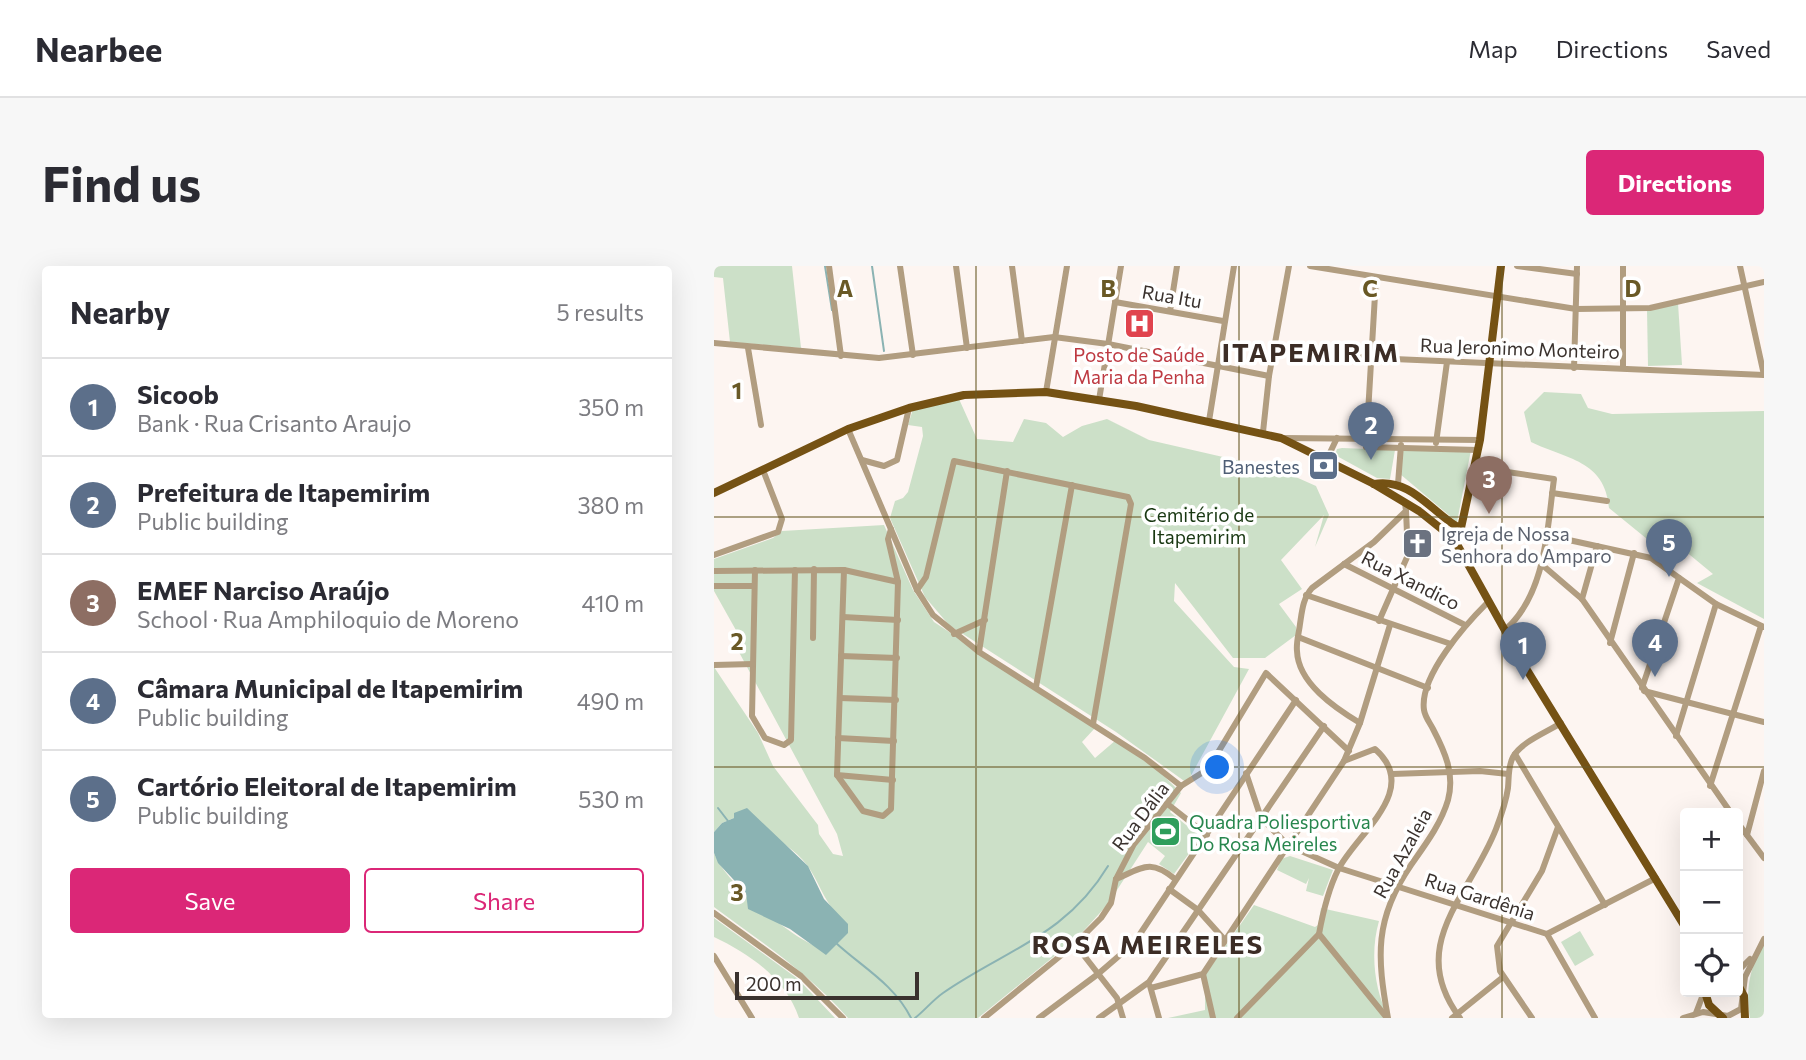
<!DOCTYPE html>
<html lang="en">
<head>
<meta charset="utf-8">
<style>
	body { margin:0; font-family:Commissioner,sans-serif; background:#f7f7f7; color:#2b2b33 }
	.controls { position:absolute; right:21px; bottom:21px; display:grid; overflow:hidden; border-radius:7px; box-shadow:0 7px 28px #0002 }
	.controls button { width:63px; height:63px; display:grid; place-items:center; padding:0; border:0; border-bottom:2px solid #e1e1e2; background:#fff; color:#2b2b33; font:35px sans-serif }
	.scale { position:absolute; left:21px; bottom:18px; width:184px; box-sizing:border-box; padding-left:7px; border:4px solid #3a322e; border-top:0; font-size:19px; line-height:24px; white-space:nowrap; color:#3a322e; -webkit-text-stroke:5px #fff; paint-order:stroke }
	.you { position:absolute; left:504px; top:502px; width:24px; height:24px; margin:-18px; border:5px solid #fff; border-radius:50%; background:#1a73e8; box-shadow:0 0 0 10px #1a73e833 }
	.badge { display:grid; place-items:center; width:46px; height:46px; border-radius:50%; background:#db2777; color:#fff; font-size:23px; font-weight:700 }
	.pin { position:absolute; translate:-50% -58px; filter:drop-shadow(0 2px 4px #0008) }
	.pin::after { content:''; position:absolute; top:37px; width:24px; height:21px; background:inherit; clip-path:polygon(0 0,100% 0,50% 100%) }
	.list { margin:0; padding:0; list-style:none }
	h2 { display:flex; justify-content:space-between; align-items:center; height:91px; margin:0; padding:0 28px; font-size:30px }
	h2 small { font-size:23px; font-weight:400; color:#7c7c81 }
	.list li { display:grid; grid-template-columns:46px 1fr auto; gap:21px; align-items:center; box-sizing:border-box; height:98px; padding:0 28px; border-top:2px solid #e1e1e2 }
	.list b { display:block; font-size:26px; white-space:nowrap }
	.list p { margin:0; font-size:23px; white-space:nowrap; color:#7c7c81 }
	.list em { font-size:23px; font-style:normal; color:#7c7c81 }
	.actions { display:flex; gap:14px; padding:21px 28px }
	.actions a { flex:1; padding:16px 0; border:2px solid #db2777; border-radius:7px; text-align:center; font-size:24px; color:#db2777 }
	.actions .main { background:#db2777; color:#fff }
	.icon { flex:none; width:38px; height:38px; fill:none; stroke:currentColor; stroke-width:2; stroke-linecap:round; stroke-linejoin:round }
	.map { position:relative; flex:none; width:1050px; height:752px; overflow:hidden; border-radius:7px }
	header { display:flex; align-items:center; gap:42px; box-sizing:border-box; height:98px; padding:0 35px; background:#fff; border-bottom:2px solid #e1e1e2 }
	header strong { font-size:33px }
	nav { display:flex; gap:38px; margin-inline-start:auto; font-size:24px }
	.intro { display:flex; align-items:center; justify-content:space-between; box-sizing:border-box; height:168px; padding:0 42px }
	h1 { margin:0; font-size:49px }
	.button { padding:18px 32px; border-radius:7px; background:#db2777; color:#fff; font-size:24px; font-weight:700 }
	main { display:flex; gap:42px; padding:0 42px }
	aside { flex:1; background:#fff; border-radius:7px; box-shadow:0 7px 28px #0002 }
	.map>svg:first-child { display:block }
	.green { fill:#cce0c8 }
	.water { fill:#8bb3b3 }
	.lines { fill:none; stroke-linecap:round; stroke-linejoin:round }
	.stream { stroke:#8bb3b3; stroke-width:2 }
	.minor { stroke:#b19d80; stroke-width:6 }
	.major { stroke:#755214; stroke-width:8 }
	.grid { fill:none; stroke:#695926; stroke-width:2; stroke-opacity:0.55 }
	.labels { text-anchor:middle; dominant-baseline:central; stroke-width:7; stroke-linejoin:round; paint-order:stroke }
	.street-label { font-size:19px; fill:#3a322e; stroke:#fff }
	.health-label { font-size:19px; fill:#be3a42; stroke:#fff }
	.service-label { font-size:19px; fill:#4e5e75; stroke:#fff; text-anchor:end }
	.park-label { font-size:19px; fill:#183711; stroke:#fff }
	.worship-label { font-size:19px; fill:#5b616d; stroke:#fff; text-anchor:start }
	.leisure-label { font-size:19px; fill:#27864d; stroke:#fff; text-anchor:start }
	.district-label { font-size:26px; font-weight:bold; letter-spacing:2px; fill:#3c2d26; stroke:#fff }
	.grid-label { font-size:23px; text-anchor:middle; font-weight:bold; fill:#695926; stroke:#fff; stroke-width:7; stroke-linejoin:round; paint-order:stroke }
</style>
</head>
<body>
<header>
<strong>Nearbee</strong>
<nav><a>Map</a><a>Directions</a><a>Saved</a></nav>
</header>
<div class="intro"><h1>Find us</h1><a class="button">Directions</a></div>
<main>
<aside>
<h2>Nearby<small>5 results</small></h2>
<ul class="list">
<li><span class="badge" style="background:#5c6f8a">1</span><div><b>Sicoob</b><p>Bank · Rua Crisanto Araujo</p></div><em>350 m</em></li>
<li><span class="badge" style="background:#5c6f8a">2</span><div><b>Prefeitura de Itapemirim</b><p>Public building</p></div><em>380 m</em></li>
<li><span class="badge" style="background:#8d6e63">3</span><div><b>EMEF Narciso Araújo</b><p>School · Rua Amphiloquio de Moreno</p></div><em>410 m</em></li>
<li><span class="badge" style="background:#5c6f8a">4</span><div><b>Câmara Municipal de Itapemirim</b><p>Public building</p></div><em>490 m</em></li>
<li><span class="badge" style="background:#5c6f8a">5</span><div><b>Cartório Eleitoral de Itapemirim</b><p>Public building</p></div><em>530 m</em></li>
</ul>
<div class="actions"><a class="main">Save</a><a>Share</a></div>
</aside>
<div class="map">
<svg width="1050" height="752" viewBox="0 0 1050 752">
	<rect width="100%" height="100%" fill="#fdf5f1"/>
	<g class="green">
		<polygon points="0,0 78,0 87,82 16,76 9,12 0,11"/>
		<polygon points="964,37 968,99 934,100 933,43"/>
		<path d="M 830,126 L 867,128 L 874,142 L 898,148 L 1050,145 L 1050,353 L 983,317 L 999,308 L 959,275 L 949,286 L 895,242 C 891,194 852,193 817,176 L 810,146 Z"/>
		<polygon points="245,133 263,173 299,176 310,153 332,157 349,171 368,160 393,153 435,174 566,204 602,220 615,249 601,281 610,249 567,294 588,323 565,338 582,361 582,369 551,392 519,392 461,317 460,335 520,401 535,403 473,517 402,466 235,359 211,331 176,252 181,235 189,232 194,226 209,170 208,161 194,159 199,143"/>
		<polygon points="628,182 681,184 676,213 663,212 621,189 623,183"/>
		<polygon points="689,183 757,184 743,256 686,208"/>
		<path d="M 170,259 L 199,324 L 220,356 L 381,462 L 368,476 L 381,492 L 402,474 L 445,505 L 467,527 L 456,546 L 487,571 L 460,608 L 445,598 L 451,590 L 434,576 L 394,638 L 365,670 L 264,752 L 134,752 C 93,706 50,678 0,641 L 0,587 C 12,618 76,671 106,682 L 121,646 C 109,632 104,614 93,599 C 75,576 46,565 20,552 L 8,557 L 0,566 L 0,401 L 44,467 L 59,500 L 104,559 L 105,568 L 119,588 L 129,590 L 123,568 L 19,375 L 23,366 L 0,325 L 0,293 L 59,272 L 68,265 Z"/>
		<polygon points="576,590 619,604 609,630 592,625 595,612 592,618 563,604 567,593"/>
		<path d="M 540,639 L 601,661 L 604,659 L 607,642 L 665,655 C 656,686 660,724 675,752 L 454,752 L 491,744 L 491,709 Z"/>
		<path d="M 0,652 L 84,713 L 121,752 L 85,752 C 72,713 36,688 0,671 Z"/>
		<polygon points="866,665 880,689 861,700 847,676"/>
		<path d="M 1050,676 L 1050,752 L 1036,752 C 1031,723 1036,701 1050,676 Z"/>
	</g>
	<polygon class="water" points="33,542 94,600 110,633 134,658 134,667 112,689 76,663 34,643 32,627 4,597 0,587 0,566 8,557 20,552 20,547"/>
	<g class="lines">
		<g class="stream">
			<polyline points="111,0 118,44"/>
			<polyline points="158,0 170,85"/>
			<polyline points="4,542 14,555"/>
			<path d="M 122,677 C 148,701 180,718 197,752"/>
			<path d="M 201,752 C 211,744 219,734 229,727 C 291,684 352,670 394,600"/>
		</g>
		<g class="minor">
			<polyline points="115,0 127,90"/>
			<polyline points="186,0 199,89"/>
			<polyline points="242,0 253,82"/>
			<polyline points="298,0 308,75"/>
			<polyline points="596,0 862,43 936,42 1050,16"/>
			<polyline points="803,0 863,8"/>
			<polyline points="909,0 909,102"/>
			<polyline points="1026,0 1050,109"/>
			<polyline points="662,12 652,181 764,184"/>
			<polyline points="401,36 509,55"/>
			<polyline points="456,45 463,0"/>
			<polyline points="0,77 165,92 340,71 394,78 555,110"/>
			<polyline points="34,82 47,159"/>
			<polyline points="560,84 657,92 1050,109"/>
			<polyline points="860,102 863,0"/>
			<polyline points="332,126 353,0"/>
			<polyline points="385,134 407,0"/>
			<polyline points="495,155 520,0"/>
			<polyline points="134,163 203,324 219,349 265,386 431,492 467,520"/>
			<polyline points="549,166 555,110 575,0"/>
			<polyline points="569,172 766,174"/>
			<polyline points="722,177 733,96"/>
			<polyline points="148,194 170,200 183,194 195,142"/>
			<polyline points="612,195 623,172"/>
			<path d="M 760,201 L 840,213 C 833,264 832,328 791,364"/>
			<polyline points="684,218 687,179"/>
			<polyline points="838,227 893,235"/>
			<polyline points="832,269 937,292 1002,338 1050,361"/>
			<polyline points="0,289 64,266 68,253 49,204"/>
			<polyline points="826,297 868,333 1017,547"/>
			<polyline points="630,298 751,359"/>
			<polyline points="41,304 38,450 51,472 70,479 77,474 81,304"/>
			<polyline points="130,304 123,509 149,545 169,550 177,543 184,316 174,273 177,263"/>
			<polyline points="0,305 130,304 184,316"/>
			<polyline points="0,320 40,320"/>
			<polyline points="203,324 212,311 240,195 414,231 417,238 379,458"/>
			<polyline points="592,329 737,378"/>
			<polyline points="868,333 883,280"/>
			<polyline points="129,351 184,354"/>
			<polyline points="665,355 694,289 692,245"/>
			<polyline points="240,368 271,354"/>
			<polyline points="584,371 714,422"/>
			<polyline points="99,372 100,303"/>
			<polyline points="896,377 920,287"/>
			<polyline points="265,386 293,205"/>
			<polyline points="127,390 183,392"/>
			<polyline points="0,399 39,398"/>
			<polyline points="322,421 358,219"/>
			<polyline points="928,422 965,312"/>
			<polyline points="930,425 1050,456"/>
			<polyline points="126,432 182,434"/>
			<path d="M 646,457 C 621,442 584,417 583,385 C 582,376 585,367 586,358 C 588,345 589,332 598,322 L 660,276 L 692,245 L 691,237"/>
			<polyline points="962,470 1002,338"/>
			<polyline points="124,472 180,475"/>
			<polyline points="801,488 891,639"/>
			<path d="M 630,495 L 661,483 C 708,524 642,568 624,604 C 614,624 609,646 605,668 L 673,752"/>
			<polyline points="532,507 547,552 574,579 625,602 833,668"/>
			<polyline points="678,508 766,505 794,508"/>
			<polyline points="123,509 179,514"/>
			<polyline points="996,520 1047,360"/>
			<polyline points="451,536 493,569"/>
			<polyline points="1024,557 1050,592"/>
			<polyline points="1033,569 1050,505"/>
			<path d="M 402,613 C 428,602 436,592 461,613"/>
			<polyline points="455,623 484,644 510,673"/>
			<polyline points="0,647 87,710 129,752"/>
			<polyline points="833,668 942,612"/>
			<polyline points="833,668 881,752"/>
			<polyline points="361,678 403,732 409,752"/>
			<polyline points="0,690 38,752"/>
			<polyline points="1024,705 1036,693"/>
			<polyline points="489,708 499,752"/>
			<polyline points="436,720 445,752"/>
			<polyline points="437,722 489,708 630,495 646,457 676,359"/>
			<polyline points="982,747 990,726"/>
			<polyline points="270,752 361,678 387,652 397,637 402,613 420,578 467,520 494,503 552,407 635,485"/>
			<polyline points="325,752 384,708 420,677 582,434"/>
			<polyline points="385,752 435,716 610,460"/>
			<polyline points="523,752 605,668"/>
			<path d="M 674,752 C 663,691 660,653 697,599 C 711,579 727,558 734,534 C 741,508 731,486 719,463 C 716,457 711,451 710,444 C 705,410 752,358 774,336"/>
			<polyline points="738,752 789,711"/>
			<path d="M 746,752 C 691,679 756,630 782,563 C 787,550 792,536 794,522 C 795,511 794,500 799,491 C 807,476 833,466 847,457"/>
			<polyline points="818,752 786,705 783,680 828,605 844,561"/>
			<polyline points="969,752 989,746 1014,750 1027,743 1031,711 1050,673"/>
		</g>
		<g class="major">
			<path d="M 660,218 C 696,212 715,243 742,260 L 746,266"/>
			<polyline points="0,227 134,163 195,142 250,129 332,126 422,140 567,172 660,218 705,245 740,273 813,404 971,661"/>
			<polyline points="740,273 747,262 766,174 787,0"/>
			<polyline points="1024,719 1030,730 1031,752"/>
			<polyline points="991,726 995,739 1009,752"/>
		</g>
	</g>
	<path class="grid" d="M 262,0 L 262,752M 525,0 L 525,752M 788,0 L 788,752M 0,251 L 1050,251M 0,501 L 1050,501"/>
	<defs>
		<symbol id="hospital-square" viewBox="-11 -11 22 22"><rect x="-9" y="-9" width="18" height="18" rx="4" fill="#e0444e" stroke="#fff"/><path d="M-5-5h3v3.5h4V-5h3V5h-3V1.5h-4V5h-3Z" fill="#fff"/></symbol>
		<symbol id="bank-square" viewBox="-11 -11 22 22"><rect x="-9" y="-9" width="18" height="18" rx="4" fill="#5c6f8a" stroke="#fff"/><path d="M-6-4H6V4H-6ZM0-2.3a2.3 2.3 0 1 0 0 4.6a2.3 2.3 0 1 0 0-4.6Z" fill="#fff"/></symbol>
		<symbol id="church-square" viewBox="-11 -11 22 22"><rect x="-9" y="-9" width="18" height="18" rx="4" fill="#6b7280" stroke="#fff"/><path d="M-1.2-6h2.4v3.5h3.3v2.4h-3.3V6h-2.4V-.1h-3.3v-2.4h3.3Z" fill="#fff"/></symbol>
		<symbol id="stadium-square" viewBox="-11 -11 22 22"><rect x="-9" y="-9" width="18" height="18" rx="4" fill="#2e9e5b" stroke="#fff"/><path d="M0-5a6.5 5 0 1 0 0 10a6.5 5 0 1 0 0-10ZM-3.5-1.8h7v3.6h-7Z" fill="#fff"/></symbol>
	</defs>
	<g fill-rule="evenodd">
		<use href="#hospital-square" x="408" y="40" width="35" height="35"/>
		<use href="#bank-square" x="592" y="182" width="35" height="35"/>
		<use href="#church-square" x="686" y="260" width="35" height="35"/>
		<use href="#stadium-square" x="434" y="548" width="35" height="35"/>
	</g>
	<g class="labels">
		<g class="street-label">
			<text transform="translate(458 30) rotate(10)">Rua Itu</text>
			<text transform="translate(806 82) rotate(2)">Rua Jeronimo Monteiro</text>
			<text transform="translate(697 314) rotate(27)">Rua Xandico</text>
			<text transform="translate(426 550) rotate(-53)">Rua Dália</text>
			<text transform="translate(688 587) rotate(-61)">Rua Azaleia</text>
			<text transform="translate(766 630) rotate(18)">Rua Gardênia</text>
		</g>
		<g class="health-label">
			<text x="425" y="88">Posto de Saúde<tspan x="425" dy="22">Maria da Penha</tspan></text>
		</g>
		<g class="service-label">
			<text x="586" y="200">Banestes</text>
		</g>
		<g class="park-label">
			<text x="485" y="248">Cemitério de<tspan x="485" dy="22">Itapemirim</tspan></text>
		</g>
		<g class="worship-label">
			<text x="727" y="267">Igreja de Nossa<tspan x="727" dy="22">Senhora do Amparo</tspan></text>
		</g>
		<g class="leisure-label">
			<text x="475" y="555">Quadra Poliesportiva<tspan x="475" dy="22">Do Rosa Meireles</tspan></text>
		</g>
		<g class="district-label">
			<text x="597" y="85">ITAPEMIRIM</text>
			<text x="434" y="677">ROSA MEIRELES</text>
		</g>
	</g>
	<g class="grid-label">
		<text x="131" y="31">A</text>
		<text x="394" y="31">B</text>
		<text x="656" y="31">C</text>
		<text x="919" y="31">D</text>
		<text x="23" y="133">1</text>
		<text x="23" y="384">2</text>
		<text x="23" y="635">3</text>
	</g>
</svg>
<div class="controls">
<button>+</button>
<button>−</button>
<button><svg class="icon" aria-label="locate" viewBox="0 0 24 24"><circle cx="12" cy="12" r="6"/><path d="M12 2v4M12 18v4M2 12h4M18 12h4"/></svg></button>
</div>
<div class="scale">200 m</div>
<div class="you"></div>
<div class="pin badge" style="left:809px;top:414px;background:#5c6f8a">1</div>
<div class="pin badge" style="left:657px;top:194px;background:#5c6f8a">2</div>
<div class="pin badge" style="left:775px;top:248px;background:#8d6e63">3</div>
<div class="pin badge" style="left:941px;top:411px;background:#5c6f8a">4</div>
<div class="pin badge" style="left:955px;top:311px;background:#5c6f8a">5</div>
</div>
</main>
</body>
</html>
